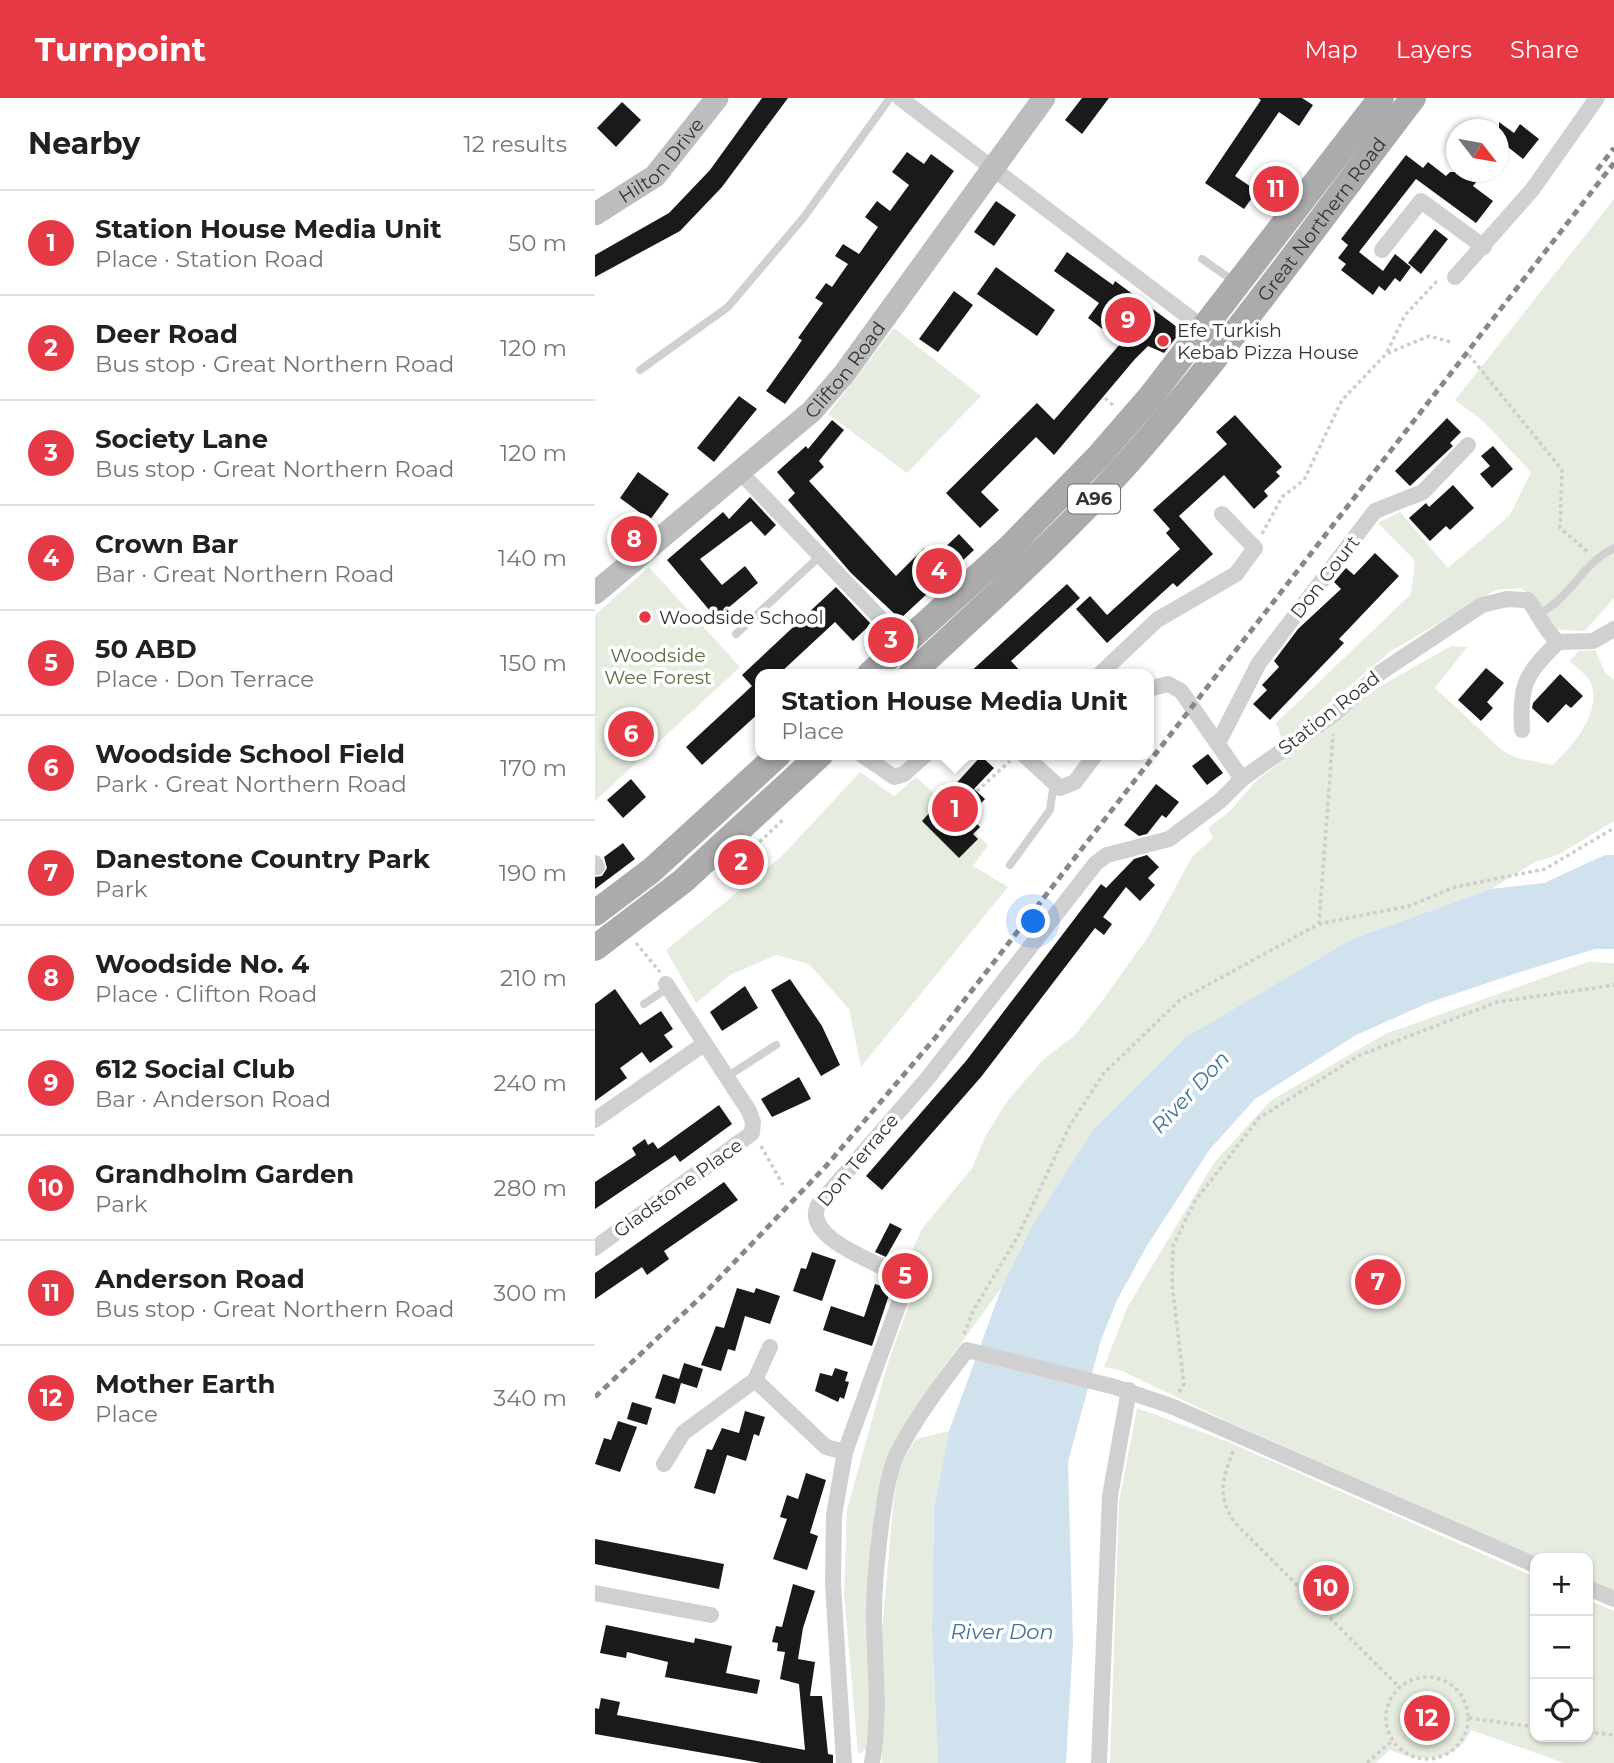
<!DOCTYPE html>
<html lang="en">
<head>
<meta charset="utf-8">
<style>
	body { margin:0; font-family:Montserrat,sans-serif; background:#f6f6f6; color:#202124 }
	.controls { position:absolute; right:21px; bottom:21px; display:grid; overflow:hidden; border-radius:14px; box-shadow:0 2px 5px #0004 }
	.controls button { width:63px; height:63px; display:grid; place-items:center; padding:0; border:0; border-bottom:2px solid #e0e0e0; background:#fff; color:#202124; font:35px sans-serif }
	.compass { position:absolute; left:851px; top:21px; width:63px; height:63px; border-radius:50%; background:#fff; box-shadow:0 2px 5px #0004; rotate:121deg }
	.you { position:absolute; left:439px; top:824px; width:24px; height:24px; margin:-18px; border:5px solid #fff; border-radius:50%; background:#1a73e8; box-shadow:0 0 0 10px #1a73e833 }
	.badge { display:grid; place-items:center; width:46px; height:46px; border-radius:50%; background:#e63946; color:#fff; font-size:23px; font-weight:700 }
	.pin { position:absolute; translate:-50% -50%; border:4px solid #fff; box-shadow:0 2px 7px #0006 }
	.popup { position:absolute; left:160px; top:571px; width:399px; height:91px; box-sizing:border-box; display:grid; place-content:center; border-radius:14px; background:#fff; filter:drop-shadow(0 2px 5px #0005); font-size:23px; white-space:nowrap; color:#757577 }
	.popup b { font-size:26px; color:#202124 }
	.popup::after { content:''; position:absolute; left:50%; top:100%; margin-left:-14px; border:14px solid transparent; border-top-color:#fff }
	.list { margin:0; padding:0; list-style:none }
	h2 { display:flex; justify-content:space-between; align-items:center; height:91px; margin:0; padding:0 28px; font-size:30px }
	h2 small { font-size:23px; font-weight:400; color:#757577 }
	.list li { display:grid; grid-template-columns:46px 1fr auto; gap:21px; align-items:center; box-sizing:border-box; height:105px; padding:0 28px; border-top:2px solid #e0e0e0 }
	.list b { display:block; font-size:26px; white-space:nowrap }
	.list p { margin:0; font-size:23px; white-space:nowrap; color:#757577 }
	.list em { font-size:23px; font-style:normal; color:#757577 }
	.icon { flex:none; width:38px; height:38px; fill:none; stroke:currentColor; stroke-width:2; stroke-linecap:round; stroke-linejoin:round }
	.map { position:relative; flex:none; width:1019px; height:1665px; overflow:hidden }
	header { display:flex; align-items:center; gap:42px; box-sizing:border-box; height:98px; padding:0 35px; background:#e63946; color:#fff }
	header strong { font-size:33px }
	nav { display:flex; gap:38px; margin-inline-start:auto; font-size:24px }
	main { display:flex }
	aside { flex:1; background:#fff }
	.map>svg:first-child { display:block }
	.green { fill:#e6ecdf }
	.water { fill:#cfe2ee }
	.building { fill:#1a1a1a }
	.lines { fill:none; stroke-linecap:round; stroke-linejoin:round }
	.path { stroke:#cdcdcd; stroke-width:3.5; stroke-dasharray:3.5 3.5; stroke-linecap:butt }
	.lane { stroke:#d0d0d0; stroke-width:8 }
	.street { stroke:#d0d0d0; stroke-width:16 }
	.secondary { stroke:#bdbdbd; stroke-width:23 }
	.primary { stroke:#ababab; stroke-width:26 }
	.rail { stroke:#888; stroke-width:5; stroke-dasharray:7 5; stroke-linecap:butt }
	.poi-dot { fill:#e63946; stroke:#fff; stroke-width:2.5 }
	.labels { text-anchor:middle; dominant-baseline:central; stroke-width:7; stroke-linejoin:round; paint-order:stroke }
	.shield { fill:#fff; stroke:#707070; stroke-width:2 }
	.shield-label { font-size:18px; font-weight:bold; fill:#333 }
	.street-label { font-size:19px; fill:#333; stroke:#fff }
	.poi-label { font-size:19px; fill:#333; stroke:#fff; text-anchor:start }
	.park-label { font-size:19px; fill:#56703f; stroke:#fff }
	.water-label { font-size:21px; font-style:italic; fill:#3f7597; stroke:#fff }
</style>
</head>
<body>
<header>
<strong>Turnpoint</strong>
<nav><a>Map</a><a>Layers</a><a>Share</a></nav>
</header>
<main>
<aside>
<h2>Nearby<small>12 results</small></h2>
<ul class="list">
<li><span class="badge">1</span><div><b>Station House Media Unit</b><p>Place · Station Road</p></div><em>50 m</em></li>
<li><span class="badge">2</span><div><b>Deer Road</b><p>Bus stop · Great Northern Road</p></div><em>120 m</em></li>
<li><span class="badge">3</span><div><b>Society Lane</b><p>Bus stop · Great Northern Road</p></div><em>120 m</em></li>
<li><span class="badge">4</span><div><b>Crown Bar</b><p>Bar · Great Northern Road</p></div><em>140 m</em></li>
<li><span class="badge">5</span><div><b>50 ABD</b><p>Place · Don Terrace</p></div><em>150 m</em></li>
<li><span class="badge">6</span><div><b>Woodside School Field</b><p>Park · Great Northern Road</p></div><em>170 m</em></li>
<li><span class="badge">7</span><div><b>Danestone Country Park</b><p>Park</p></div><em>190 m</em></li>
<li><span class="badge">8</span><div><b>Woodside No. 4</b><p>Place · Clifton Road</p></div><em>210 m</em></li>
<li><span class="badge">9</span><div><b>612 Social Club</b><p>Bar · Anderson Road</p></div><em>240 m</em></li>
<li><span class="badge">10</span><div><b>Grandholm Garden</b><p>Park</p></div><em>280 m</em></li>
<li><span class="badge">11</span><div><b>Anderson Road</b><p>Bus stop · Great Northern Road</p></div><em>300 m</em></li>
<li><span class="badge">12</span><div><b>Mother Earth</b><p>Place</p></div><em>340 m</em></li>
</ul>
</aside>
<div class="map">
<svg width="1019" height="1665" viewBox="0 0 1019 1665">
	<rect width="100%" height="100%" fill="#fff"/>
	<g class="green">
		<polygon points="1019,101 1019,500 990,533 961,532 942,502 926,490 900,492 796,553 688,644 681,625 816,496 820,463 783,425 805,414 853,470 915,417 936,374 888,323 860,302"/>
		<polygon points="299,230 386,298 312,375 233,316"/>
		<polygon points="54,469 145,569 0,703 0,517"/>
		<path d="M 856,548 L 872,549 L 840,590 L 908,653 L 922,660 L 958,667 C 977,648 1009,613 995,583 C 991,576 980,568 974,563 L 984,553 L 1000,552 L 1011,576 L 1019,582 L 1019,723 L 965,756 L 940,764 L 896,791 L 757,841 L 591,939 L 437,1128 L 407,1189 L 345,1274 L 292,1363 L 280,1411 L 272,1514 L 274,1650 L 263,1656 L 249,1495 L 252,1412 L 292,1268 L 320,1189 L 310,1168 L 327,1131 L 377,1070 L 390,1039 L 413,1002 L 449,961 L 479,938 L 507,903 L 555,836 L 597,759 L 618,740 L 613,730 L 634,714 L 661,683 L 784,589 Z"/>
		<polygon points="265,674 299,698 321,679 393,747 378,768 413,789 266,969 254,911 214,866 181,857 135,877 101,905 71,852 187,758"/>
		<polygon points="993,864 1019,865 1019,1494 993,1482 993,1460 943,1460 634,1324 527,1273 509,1269 532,1210 619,1065 675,1003 790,936"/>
		<path d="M 542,1310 L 631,1343 L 940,1479 L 940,1639 L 993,1639 L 993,1502 L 1019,1513 L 1019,1665 L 969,1665 L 876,1632 C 862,1665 825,1665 795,1652 L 780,1665 L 515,1665 L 524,1404 Z"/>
		<polygon points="354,1333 339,1409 337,1534 343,1665 287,1665 287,1533 298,1409 304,1368 321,1341"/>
	</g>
	<polygon class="water" points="1010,757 1019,757 1019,851 1000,851 925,874 833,905 761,937 660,1001 615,1051 553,1146 522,1202 506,1242 473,1364 478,1545 471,1665 343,1665 337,1534 339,1409 354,1333 407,1189 437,1128 499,1031 591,939 757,841 896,791 949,785"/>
	<g class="building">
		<polygon points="167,0 193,0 127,89 85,133 0,179 0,157 74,115 115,72"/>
		<polygon points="487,0 514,0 487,36 470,22"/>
		<polygon points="663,0 707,0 718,7 704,28 684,14 640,78 662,93 649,111 610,85 666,2"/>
		<polygon points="27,4 46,22 21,49 2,30"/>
		<polygon points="904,24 919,35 925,26 944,41 928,61 904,42"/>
		<polygon points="312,54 329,66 336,56 359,73 190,306 171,293 201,251 207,242 203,240 228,205 220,200 231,185 237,189 253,166 240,158 248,146 264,156 283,129 270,119 282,103 295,113 314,87 297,74"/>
		<polygon points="811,57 828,70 833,64 851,78 855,74 889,74 878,88 898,103 881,125 821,81 764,154 788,173 800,156 816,169 805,184 800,180 790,193 784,188 778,197 746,172 751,166 743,160 753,147 746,141"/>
		<polygon points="401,103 421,117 399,148 379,134"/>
		<polygon points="840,131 853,141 826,176 813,165"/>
		<polygon points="472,154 518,187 520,183 582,229 583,237 569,255 553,248 540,261 459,357 441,339 386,394 404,412 385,430 351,395 442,305 459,322 526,245 493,220 504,205 459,173"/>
		<polygon points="401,169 460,212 442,238 382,196"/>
		<polygon points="359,193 378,207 343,254 324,241"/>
		<polygon points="144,298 162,311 119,364 102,350"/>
		<polygon points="640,317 687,369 681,374 685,378 669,393 673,398 659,411 629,377 584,418 618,456 582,489 578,485 512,545 481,511 495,498 512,517 585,451 571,435 575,431 558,412 632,346 621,334"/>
		<polygon points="852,320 866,334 855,345 858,348 815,388 800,373"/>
		<polygon points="237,322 249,332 224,363 229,369 214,383 301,478 329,450 334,456 338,452 343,456 364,436 379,452 305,521 256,475 193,402 200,395 182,374 211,348 213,351"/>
		<polygon points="898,348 918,371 897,390 885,376 895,368 886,358"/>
		<polygon points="43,374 74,396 55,422 25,400"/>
		<polygon points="858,387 879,410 855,432 851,428 835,443 814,420 831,405 834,409"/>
		<polygon points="155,399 181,427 170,438 156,423 105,461 127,487 150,468 163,485 121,520 72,462 128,414 134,421"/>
		<polygon points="780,455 804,478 744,541 749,545 675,622 658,606 672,592 667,587 684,569 679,563 703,531 746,491 739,484 751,470 759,477"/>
		<polygon points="472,486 485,500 416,563 428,576 373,576"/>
		<polygon points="241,489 276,526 258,543 240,524 184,576 166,576 166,613 107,667 91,649 157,588 147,577"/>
		<polygon points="891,570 909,585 892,604 898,610 886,623 863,602"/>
		<polygon points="965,576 988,598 976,610 971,606 953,625 937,610 938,605"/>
		<polygon points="613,656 628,675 612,687 597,668"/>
		<polygon points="386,658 399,670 379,691 390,701 377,714 384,721 381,725 385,729 378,736 383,741 364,760 327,723"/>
		<polygon points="36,681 51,699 28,720 12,702"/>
		<polygon points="561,686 584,704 571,720 567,717 552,736 544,738 529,727"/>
		<polygon points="28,745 40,761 0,791 0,779 7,778 12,770 9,759"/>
		<polygon points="552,757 564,769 553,780 560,787 545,803 531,789 508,819 517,826 509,837 500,830 386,979 287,1092 271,1078 371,963 506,786 511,790 539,761"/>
		<polygon points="195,881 227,928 245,967 226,978 176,892"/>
		<polygon points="150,888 163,910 127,933 115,914"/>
		<polygon points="20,891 45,927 66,913 78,931 69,937 78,949 55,965 47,954 25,970 32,980 0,1003 0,906"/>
		<polygon points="204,979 216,1001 177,1019 166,1001"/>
		<polygon points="124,1007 137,1026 85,1064 80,1057 0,1111 0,1084 41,1057 37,1050 50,1041 53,1047 58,1044 63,1051"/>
		<polygon points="129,1084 143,1102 69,1153 74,1161 52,1177 47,1169 0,1201 0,1175"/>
		<polygon points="295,1125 307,1131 291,1159 280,1154"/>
		<polygon points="217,1154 241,1162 227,1203 198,1193 206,1170 211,1171"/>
		<polygon points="280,1186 296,1191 277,1248 228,1232 236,1208 269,1219"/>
		<polygon points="142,1190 159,1195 161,1190 185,1198 175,1226 150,1218 140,1253 133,1251 126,1273 106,1267 121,1228 129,1230"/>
		<polygon points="89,1265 108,1271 102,1290 86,1285 80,1306 60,1300 68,1276 84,1281"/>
		<polygon points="240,1270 253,1274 250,1283 254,1284 249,1301 245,1299 243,1304 220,1293 225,1275 237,1278"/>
		<polygon points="37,1304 57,1310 52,1327 32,1321"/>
		<polygon points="150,1313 170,1319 164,1338 159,1336 151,1363 132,1357 120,1396 99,1390 112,1351 117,1352 127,1330 144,1335"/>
		<polygon points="23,1323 42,1329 25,1374 0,1366 9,1340 16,1342"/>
		<polygon points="211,1375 231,1382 215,1435 223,1438 212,1472 178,1461 192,1421 185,1419 192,1397 203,1401"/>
		<polygon points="0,1441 129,1466 124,1491 0,1466"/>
		<polygon points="198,1486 220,1493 208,1530 203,1561 220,1564 215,1598 227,1598 233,1656 238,1657 238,1665 166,1665 0,1636 0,1610 4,1611 6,1600 25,1604 22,1617 210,1652 204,1586 185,1581 190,1554 182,1553 183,1545 177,1544 181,1528 187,1529"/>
		<polygon points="11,1527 99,1545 100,1540 137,1548 131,1575 165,1582 162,1596 70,1579 73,1564 32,1554 31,1560 5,1555"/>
	</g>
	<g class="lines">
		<g class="path">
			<polyline points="792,254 810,217 844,181"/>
			<polyline points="874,257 967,372 965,430 993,454"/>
			<polyline points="510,300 520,309"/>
			<polyline points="667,436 687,399 709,382 747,302 791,256 834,238 856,244"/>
			<polyline points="382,693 415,663"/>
			<polyline points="144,763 190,720"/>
			<polyline points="724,826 738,636"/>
			<polyline points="41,845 65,874"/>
			<polyline points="166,1048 188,1087"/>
			<polyline points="369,1236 379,1211 423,1138 474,1029 508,976 585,902 724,826 814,808 860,789 950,771 1019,730"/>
			<polyline points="584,1294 589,1286 577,1186 578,1148 600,1103 664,1020 763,958 902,904 1019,887"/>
			<path d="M 638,1353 C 627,1384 622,1395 639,1424 L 804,1589"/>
			<circle cx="832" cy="1620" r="41"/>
			<polyline points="874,1620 940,1629"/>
			<polyline points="993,1634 1019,1637"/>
			<polyline points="772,1665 797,1643"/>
		</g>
		<g class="lane">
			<polyline points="607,161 640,184"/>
			<polyline points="45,272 133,209 209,119 295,0"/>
			<path d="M 944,516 C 978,498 985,467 1019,450"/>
			<polyline points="141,536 225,458"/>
			<polyline points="415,767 455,712 459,684"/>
			<polyline points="49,906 74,889"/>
			<polyline points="130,980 181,947"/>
		</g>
		<g class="street">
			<polyline points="305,0 615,235"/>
			<polyline points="787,152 826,103 889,149"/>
			<polyline points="860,179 937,92 1002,0"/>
			<polyline points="145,374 288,523"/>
			<polyline points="505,576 562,522 641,476 660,450 627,416"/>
			<polyline points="554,591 573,586 586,593 647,681"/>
			<path d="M 927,632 C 925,585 930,577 963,544"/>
			<polyline points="623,645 664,565 780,413 828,394 873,347"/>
			<polyline points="267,657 299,679 309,676 330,657"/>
			<polyline points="429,657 465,690 480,684 500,657"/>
			<polyline points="0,765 2,769"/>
			<polyline points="0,1022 109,946"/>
			<polyline points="0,1150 157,1035 158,1024 154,1013 71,886"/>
			<polyline points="160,1282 175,1249"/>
			<polyline points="69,1366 88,1335 160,1282 231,1349 250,1354"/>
			<polyline points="993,1490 1019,1501"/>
			<polyline points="0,1495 116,1517"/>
			<path d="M 249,1665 L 238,1486 L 239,1417 L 250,1354 L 307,1197 L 308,1185 L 302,1176 C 279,1163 208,1140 223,1107 L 332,981 L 501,765 L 512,757 L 574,741 L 625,703 L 647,681 L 739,616 L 786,574 L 887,507 L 912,501 L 933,502 C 944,516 949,532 963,544 L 998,543 L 1019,531"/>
			<path d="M 277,1665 C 286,1616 279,1565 279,1516 C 279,1482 288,1386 301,1358 C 320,1320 347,1285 372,1252 L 520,1289 L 576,1308 L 940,1467"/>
			<polyline points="504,1665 515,1398 534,1292"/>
		</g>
		<g class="secondary">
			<path id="s1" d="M 0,116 L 60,78 L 122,0"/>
			<path id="s2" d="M 0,495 L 217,313 L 249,276 L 449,0"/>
		</g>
		<g class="primary">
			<polyline points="275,576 413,451 504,358 556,298 786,0"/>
			<path id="s3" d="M 316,576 C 391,506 468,438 536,361 C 637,246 725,121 818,0"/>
			<polyline points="0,815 57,772 183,657"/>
			<polyline points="0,850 88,783 225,657"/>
		</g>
		<g class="rail">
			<polyline points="1002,72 1019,50"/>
			<polyline points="0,1299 107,1198 232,1067 340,940 1019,65"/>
		</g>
	</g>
	<g class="poi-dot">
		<circle cx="568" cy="243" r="7"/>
		<circle cx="50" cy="519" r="7"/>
	</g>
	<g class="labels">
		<rect class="shield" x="473" y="386.5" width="52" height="29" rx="5"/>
		<g class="shield-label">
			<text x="499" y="401">A96</text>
		</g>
		<g class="street-label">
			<text stroke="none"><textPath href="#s1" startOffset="86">Hilton Drive</textPath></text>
			<text stroke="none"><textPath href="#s3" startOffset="614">Great Northern Road</textPath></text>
			<text stroke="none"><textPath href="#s2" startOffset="336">Clifton Road</textPath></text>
			<text transform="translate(730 479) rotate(-52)">Don Court</text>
			<text transform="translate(734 615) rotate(-38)">Station Road</text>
			<text transform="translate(263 1062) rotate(-50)">Don Terrace</text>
			<text transform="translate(83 1090) rotate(-36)">Gladstone Place</text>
		</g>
		<g class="poi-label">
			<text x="582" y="232">Efe Turkish<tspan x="582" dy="22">Kebab Pizza House</tspan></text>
			<text x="64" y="519">Woodside School</text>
		</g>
		<g class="park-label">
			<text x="63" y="557">Woodside<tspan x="63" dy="22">Wee Forest</tspan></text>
		</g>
		<g class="water-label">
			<text transform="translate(595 994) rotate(-47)">River Don</text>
			<text x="407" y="1533">River Don</text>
		</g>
	</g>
</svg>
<div class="controls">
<button>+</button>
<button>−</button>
<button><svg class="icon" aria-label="locate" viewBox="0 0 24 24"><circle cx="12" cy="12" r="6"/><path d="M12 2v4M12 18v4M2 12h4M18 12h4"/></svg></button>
</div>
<svg class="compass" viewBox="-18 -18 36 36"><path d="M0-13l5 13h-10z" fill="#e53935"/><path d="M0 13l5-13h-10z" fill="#757577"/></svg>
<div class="you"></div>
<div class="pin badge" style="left:360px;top:711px">1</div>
<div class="popup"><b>Station House Media Unit</b>Place</div>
<div class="pin badge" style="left:146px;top:764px">2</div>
<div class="pin badge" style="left:296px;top:542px">3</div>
<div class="pin badge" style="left:344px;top:473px">4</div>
<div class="pin badge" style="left:310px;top:1178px">5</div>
<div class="pin badge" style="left:36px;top:636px">6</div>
<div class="pin badge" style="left:783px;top:1184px">7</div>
<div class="pin badge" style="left:39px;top:441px">8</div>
<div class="pin badge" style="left:533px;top:222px">9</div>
<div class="pin badge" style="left:731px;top:1490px">10</div>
<div class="pin badge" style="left:681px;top:91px">11</div>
<div class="pin badge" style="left:832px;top:1620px">12</div>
</div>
</main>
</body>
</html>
